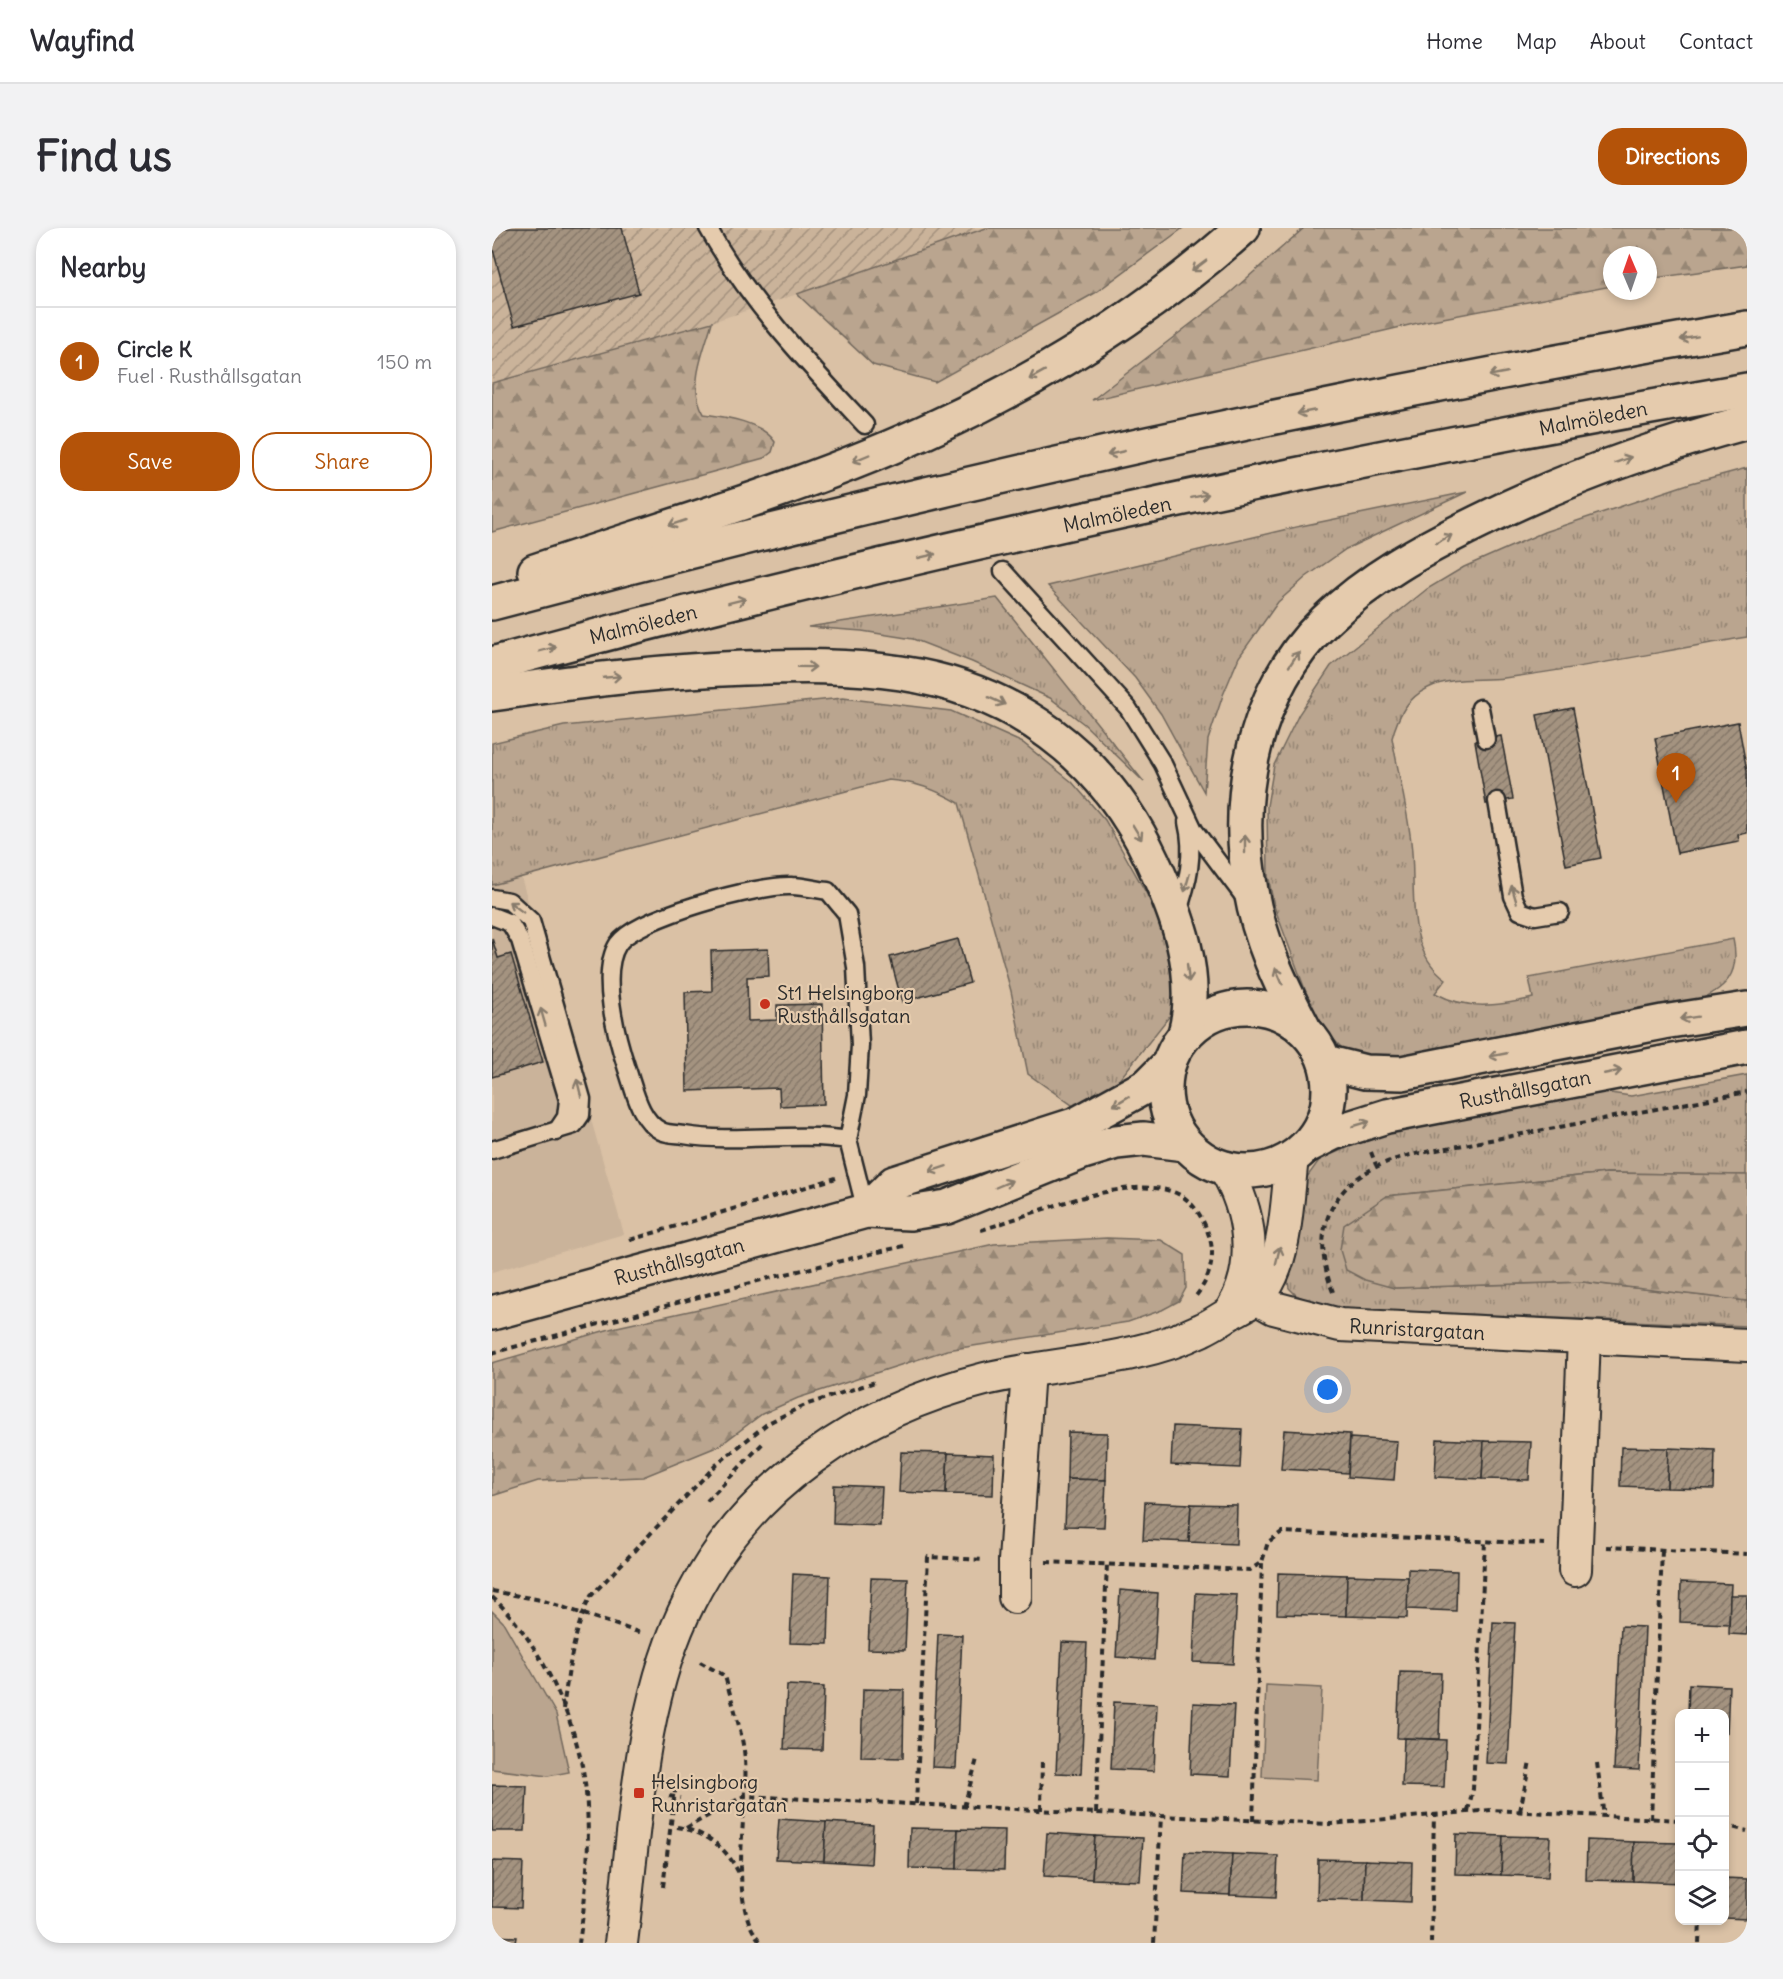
<!DOCTYPE html>
<html lang="en">
<head>
<meta charset="utf-8">
<style>
	body { margin:0; font-family:Delius,sans-serif; background:#f2f2f3; color:#2b2b33 }
	.controls { position:absolute; right:18px; bottom:18px; display:grid; overflow:hidden; border-radius:12px; box-shadow:0 3px 9px #0003 }
	.controls button { width:54px; height:54px; display:grid; place-items:center; padding:0; border:0; border-bottom:2px solid #e1e1e2; background:#fff; color:#2b2b33; font:30px sans-serif }
	.compass { position:absolute; left:1111px; top:18px; width:54px; height:54px; border-radius:50%; background:#fff; box-shadow:0 3px 9px #0003; rotate:358deg }
	.you { position:absolute; left:836px; top:1162px; width:21px; height:21px; margin:-15px; border:4px solid #fff; border-radius:50%; background:#1a73e8; box-shadow:0 0 0 9px #1a73e833 }
	.badge { display:grid; place-items:center; width:39px; height:39px; border-radius:50%; background:#b45309; color:#fff; font-size:20px; font-weight:700 }
	.pin { position:absolute; translate:-50% -50px; filter:drop-shadow(0 2px 3px #0008) }
	.pin::after { content:''; position:absolute; top:32px; width:21px; height:18px; background:inherit; clip-path:polygon(0 0,100% 0,50% 100%) }
	.list { margin:0; padding:0; list-style:none }
	h2 { display:flex; justify-content:space-between; align-items:center; height:78px; margin:0; padding:0 24px; font-size:26px }
	h2 small { font-size:20px; font-weight:400; color:#7c7c81 }
	.list li { display:grid; grid-template-columns:39px 1fr auto; gap:18px; align-items:center; box-sizing:border-box; height:108px; padding:0 24px; border-top:2px solid #e1e1e2 }
	.list b { display:block; font-size:22px; white-space:nowrap }
	.list p { margin:0; font-size:20px; white-space:nowrap; color:#7c7c81 }
	.list em { font-size:20px; font-style:normal; color:#7c7c81 }
	.actions { display:flex; gap:12px; padding:18px 24px }
	.actions a { flex:1; padding:14px 0; border:2px solid #b45309; border-radius:24px; text-align:center; font-size:21px; color:#b45309 }
	.actions .main { background:#b45309; color:#fff }
	.icon { flex:none; width:33px; height:33px; fill:none; stroke:currentColor; stroke-width:2; stroke-linecap:round; stroke-linejoin:round }
	.map { position:relative; flex:none; width:1255px; height:1715px; overflow:hidden; border-radius:24px }
	header { display:flex; align-items:center; gap:36px; box-sizing:border-box; height:84px; padding:0 30px; background:#fff; border-bottom:2px solid #e1e1e2 }
	header strong { font-size:28px }
	nav { display:flex; gap:33px; margin-inline-start:auto; font-size:21px }
	.intro { display:flex; align-items:center; justify-content:space-between; box-sizing:border-box; height:144px; padding:0 36px }
	h1 { margin:0; font-size:42px }
	.button { padding:15px 27px; border-radius:24px; background:#b45309; color:#fff; font-size:21px; font-weight:700 }
	main { display:flex; gap:36px; padding:0 36px }
	aside { flex:1; background:#fff; border-radius:24px; box-shadow:0 3px 9px #0003 }
	.map>svg:first-child { display:block }
	.built { fill:#cab39a }
	.industrial { fill:url(#industrial-furrows) }
	.grass { fill:url(#grass-tufts); stroke:#72685d; stroke-width:1.5 }
	.forest { fill:url(#forest-firs); stroke:#72685d; stroke-width:1.5 }
	.green { fill:#baa58f; stroke:#72685d; stroke-width:1.5 }
	.building { fill:url(#building-hatch); stroke:#2b2b2b; stroke-width:1.5 }
	.lines { fill:none; stroke-linecap:round; stroke-linejoin:round }
	.service-casing { stroke:#2b2b2b; stroke-width:21 }
	.minor-casing { stroke:#2b2b2b; stroke-width:36 }
	.secondary-casing { stroke:#2b2b2b; stroke-width:38 }
	.primary-casing { stroke:#2b2b2b; stroke-width:38 }
	.motorway-casing { stroke:#2b2b2b; stroke-width:38 }
	.path { stroke:#2b2b2b; stroke-width:4; stroke-dasharray:6 4.5; stroke-linecap:butt }
	.service { stroke:#e5cbad; stroke-width:16 }
	.minor { stroke:#e5cbad; stroke-width:32 }
	.secondary { stroke:#e5cbad; stroke-width:33 }
	.primary { stroke:#e5cbad; stroke-width:33 }
	.motorway { stroke:#e5cbad; stroke-width:33 }
	.oneway { stroke:#887b6c }
	.poi-dot { fill:#c8321e; stroke:#e5cbad; stroke-width:2 }
	.labels { text-anchor:middle; dominant-baseline:central; stroke-width:4.5; stroke-linejoin:round; paint-order:stroke }
	.street-label { font-size:20px; fill:#2b2b2b; stroke:#e5cbad }
	.poi-label { font-size:20px; fill:#2b2b2b; stroke:#e5cbad; text-anchor:start }
</style>
</head>
<body>
<header>
<strong>Wayfind</strong>
<nav><a>Home</a><a>Map</a><a>About</a><a>Contact</a></nav>
</header>
<div class="intro"><h1>Find us</h1><a class="button">Directions</a></div>
<main>
<aside>
<h2>Nearby<small></small></h2>
<ul class="list">
<li><span class="badge">1</span><div><b>Circle K</b><p>Fuel · Rusthållsgatan</p></div><em>150 m</em></li>
</ul>
<div class="actions"><a class="main">Save</a><a>Share</a></div>
</aside>
<div class="map">
<svg width="1255" height="1715" viewBox="0 0 1255 1715">
	<defs>
		<pattern id="industrial-furrows" width="10" height="10" patternUnits="userSpaceOnUse" patternTransform="scale(1.5)"><rect width="10" height="10" fill="#cab39a"/><path d="M-1 1l2-2M0 10L10 0M9 11l2-2" fill="none" stroke="#a4927e"/></pattern>
		<pattern id="grass-tufts" width="24" height="20" patternUnits="userSpaceOnUse" patternTransform="scale(1.5)"><rect width="24" height="20" fill="#baa58f"/><path d="M3 7l-1-3M5 7V3M7 7l1-3M15 17l-1-3M17 17v-4M19 17l1-3" fill="none" stroke="#978775"/></pattern>
		<pattern id="forest-firs" width="22" height="20" patternUnits="userSpaceOnUse" patternTransform="scale(1.5)"><rect width="22" height="20" fill="#baa58f"/><path d="M5 1l3.5 6h-7zM16 11l3.5 6h-7z" fill="#978775"/></pattern>
		<pattern id="building-hatch" width="6" height="6" patternUnits="userSpaceOnUse" patternTransform="scale(1.5)"><rect width="6" height="6" fill="#a49380"/><path d="M-1 1l2-2M0 6l6-6M5 7l2-2" fill="none" stroke="#867869"/></pattern>
	</defs>
	<rect width="100%" height="100%" fill="#dac1a5"/>
	<filter id="ink" filterUnits="userSpaceOnUse"><feTurbulence type="fractalNoise" baseFrequency=".0167" numOctaves="2"/><feDisplacementMap in="SourceGraphic" scale="12" xChannelSelector="R" yChannelSelector="G"/><feConvolveMatrix kernelMatrix="1 2 1 2 8 2 1 2 1" color-interpolation-filters="sRGB"/></filter>
	<g filter="url(#ink)">
		<polygon class="built" points="29,649 132,1006 0,1044 0,657"/>
		<polygon class="industrial" points="0,0 494,0 403,34 220,94 0,155"/>
		<g class="grass">
			<path d="M 1255,240 L 1255,409 C 1174,422 1094,440 1012,450 C 987,453 959,448 936,460 C 915,470 906,488 900,510 C 906,544 915,579 919,614 C 925,658 911,721 954,751 L 943,765 C 976,783 1005,778 1041,770 L 1037,750 L 1241,711 C 1249,747 1233,761 1203,774 L 915,831 L 889,832 L 853,823 L 835,805 L 818,775 L 782,678 L 776,648 L 775,578 L 782,537 L 807,486 L 839,438 L 935,361 L 972,339 L 1052,304 L 1199,255 Z"/>
			<polygon points="975,264 854,321 814,349 786,374 747,429 731,467 716,512 712,564 669,486 643,450 556,358 804,299"/>
			<polygon points="505,370 652,554 592,496 558,470 480,434 421,411 370,403 316,399"/>
			<path d="M 351,470 L 459,483 L 531,515 L 580,554 L 613,592 L 662,679 L 686,758 L 680,785 L 627,852 L 583,879 L 536,846 L 519,763 L 467,575 C 443,561 423,554 396,552 L 0,657 L 0,515 L 72,498 Z"/>
			<polygon points="1255,847 1254,947 1115,945 895,968 902,1060 1091,1054 1255,1073 1255,1098 833,1080 804,1067 797,1060 794,1040 810,956 828,931 898,902 1097,862 1139,868"/>
		</g>
		<g class="forest">
			<polygon points="494,0 691,0 603,65 443,154 381,137 305,66"/>
			<polygon points="812,0 1255,0 1255,37 1156,51 1156,27 1120,27 1120,58 930,94 600,172 731,71"/>
			<path d="M 220,94 C 212,124 195,157 212,186 C 235,189 270,194 283,214 L 280,224 L 272,230 L 0,304 L 0,155 Z"/>
			<polygon points="1115,945 1255,947 1255,1073 1091,1054 902,1060 873,1052 854,1042 848,1022 852,997 895,968"/>
			<polygon points="615,1010 669,1012 693,1027 694,1060 687,1073 670,1082 636,1094 455,1122 306,1170 270,1186 227,1218 151,1249 46,1253 0,1268 0,1135 125,1099 502,1016"/>
		</g>
		<g class="green">
			<polygon points="0,1383 11,1394 64,1486 77,1544 56,1548 0,1541"/>
			<polygon points="774,1457 830,1460 825,1552 770,1549"/>
		</g>
		<g class="building">
			<polygon points="0,0 130,0 147,65 22,98 0,18"/>
			<polygon points="1081,480 1109,630 1074,637 1045,487"/>
			<polygon points="1246,494 1255,543 1255,605 1246,607 1247,613 1185,625 1163,510"/>
			<polygon points="1009,508 1021,571 994,576 983,513"/>
			<polygon points="0,710 6,730 19,726 51,834 0,849"/>
			<polygon points="466,711 478,755 410,774 398,729"/>
			<polygon points="276,721 277,748 255,749 256,793 285,792 285,777 330,776 332,876 288,878 287,860 195,863 193,764 220,763 219,723"/>
			<polygon points="681,1198 750,1201 748,1240 679,1237"/>
			<polygon points="792,1202 858,1206 856,1245 789,1241"/>
			<polygon points="576,1204 615,1205 614,1252 575,1251"/>
			<polygon points="858,1210 905,1213 902,1252 856,1249"/>
			<polygon points="945,1211 992,1213 990,1251 943,1249"/>
			<polygon points="992,1213 1039,1214 1037,1252 990,1251"/>
			<polygon points="1129,1219 1176,1220 1175,1260 1128,1258"/>
			<polygon points="1176,1220 1223,1222 1222,1261 1175,1260"/>
			<polygon points="409,1224 456,1225 454,1266 407,1264"/>
			<polygon points="456,1225 502,1227 501,1267 454,1266"/>
			<polygon points="575,1251 614,1252 612,1299 573,1298"/>
			<polygon points="342,1257 390,1259 388,1298 341,1296"/>
			<polygon points="653,1274 699,1276 697,1314 651,1312"/>
			<polygon points="699,1276 745,1277 744,1316 697,1314"/>
			<polygon points="916,1341 965,1343 964,1383 915,1381"/>
			<polygon points="786,1345 855,1347 854,1388 785,1386"/>
			<polygon points="301,1346 338,1348 336,1416 298,1415"/>
			<polygon points="855,1347 916,1349 915,1390 854,1388"/>
			<polygon points="379,1350 416,1351 413,1422 376,1421"/>
			<polygon points="1189,1354 1239,1356 1237,1396 1188,1394"/>
			<polygon points="628,1362 666,1365 662,1432 624,1429"/>
			<polygon points="704,1365 745,1367 741,1436 701,1434"/>
			<polygon points="1238,1367 1255,1367 1255,1407 1237,1406"/>
			<polygon points="1001,1394 1023,1395 1016,1536 994,1535"/>
			<polygon points="1129,1398 1153,1399 1147,1542 1122,1541"/>
			<polygon points="446,1406 470,1407 464,1540 440,1539"/>
			<polygon points="570,1414 595,1415 589,1546 564,1545"/>
			<polygon points="908,1444 949,1445 947,1511 905,1510"/>
			<polygon points="1197,1456 1237,1458 1235,1506 1232,1486 1196,1486"/>
			<polygon points="295,1457 332,1459 330,1522 292,1521"/>
			<polygon points="371,1461 412,1462 411,1530 369,1529"/>
			<polygon points="622,1474 665,1476 662,1543 619,1541"/>
			<polygon points="701,1475 742,1477 738,1548 698,1546"/>
			<polygon points="912,1510 954,1512 952,1559 910,1558"/>
			<polygon points="0,1557 35,1558 33,1603 0,1603"/>
			<polygon points="287,1591 334,1594 332,1633 284,1631"/>
			<polygon points="334,1594 381,1597 379,1636 332,1633"/>
			<polygon points="418,1600 466,1601 465,1641 417,1640"/>
			<polygon points="466,1601 513,1602 512,1642 465,1641"/>
			<polygon points="555,1605 603,1608 600,1651 552,1648"/>
			<polygon points="964,1606 1011,1608 1009,1647 963,1646"/>
			<polygon points="603,1608 651,1610 648,1653 600,1651"/>
			<polygon points="1011,1608 1058,1609 1056,1649 1009,1647"/>
			<polygon points="1095,1612 1142,1614 1141,1653 1094,1652"/>
			<polygon points="1142,1614 1188,1615 1188,1655 1141,1653"/>
			<polygon points="693,1624 740,1626 738,1667 691,1665"/>
			<polygon points="740,1626 786,1628 784,1669 738,1667"/>
			<polygon points="826,1631 873,1632 872,1672 825,1671"/>
			<polygon points="873,1632 920,1634 919,1674 872,1672"/>
			<polygon points="0,1633 31,1634 29,1680 0,1679"/>
			<polygon points="1232,1650 1255,1651 1255,1691 1232,1690"/>
			<polygon points="0,1708 25,1709 24,1715 0,1715"/>
		</g>
		<g class="lines">
			<defs>
				<g id="service">
					<path d="M 216,0 C 257,74 315,135 373,197"/>
					<polyline points="511,343 636,480 671,536 702,602 753,670"/>
					<polyline points="988,480 994,511"/>
					<polyline points="1005,573 1021,668 1028,683 1043,688 1068,684"/>
					<polyline points="0,670 17,673 39,693 90,871 89,887 82,897 0,922"/>
					<path d="M 685,686 C 696,654 703,627 695,594"/>
					<polyline points="0,688 18,695 28,712 76,872 74,889 64,904"/>
					<path d="M 356,912 C 301,903 246,916 192,907 C 185,906 175,906 169,903 C 148,893 142,861 135,841 C 125,811 107,745 126,716 C 144,689 268,656 300,658 C 312,658 325,662 336,663 L 355,686 L 364,739 L 368,817 L 365,867 L 356,912 L 374,983"/>
				</g>
				<g id="minor">
					<path d="M 733,940 C 758,982 767,1036 741,1080"/>
					<polyline points="750,1062 782,1080 848,1097 1255,1117"/>
					<polyline points="1083,1342 1092,1109"/>
					<polyline points="523,1369 523,1333 536,1142"/>
					<path d="M 129,1715 C 143,1604 146,1473 198,1372 C 257,1256 368,1182 493,1151 C 564,1134 643,1134 709,1102 C 720,1097 730,1090 740,1084 C 751,1078 765,1072 772,1061 C 795,1028 795,969 800,930"/>
				</g>
				<g id="secondary">
					<polyline points="374,983 402,955 585,896 656,857 675,838"/>
					<polyline points="0,1085 374,983 418,985 455,979 591,924 624,914 652,911 693,916"/>
				</g>
				<g id="primary">
					<circle cx="755" cy="861" r="82"/>
					<polyline points="833,834 873,844 910,845 1171,794 1255,781"/>
					<polyline points="815,918 841,905 895,888 1255,819"/>
				</g>
				<g id="motorway">
					<path d="M 43,343 C 179,297 319,258 448,197 C 558,146 660,81 751,0"/>
					<path d="M 0,375 C 413,264 833,172 1255,100"/>
					<path d="M 0,436 C 413,324 834,235 1255,162"/>
					<path d="M 0,466 C 84,453 167,443 252,440 C 305,438 357,437 409,445 C 522,462 612,528 660,632 C 685,685 709,747 693,806"/>
					<path d="M 811,799 C 789,757 767,711 759,663 C 741,568 762,462 833,393 C 877,350 931,321 986,294 C 1072,251 1162,219 1255,194"/>
				</g>
			</defs>
			<use href="#service" class="service-casing"/>
			<use href="#minor" class="minor-casing"/>
			<use href="#secondary" class="secondary-casing"/>
			<use href="#primary" class="primary-casing"/>
			<use href="#motorway" class="motorway-casing"/>
			<g class="path">
				<polyline points="879,924 884,937"/>
				<path d="M 489,1002 C 537,988 639,943 686,966 C 701,973 711,990 716,1005 C 725,1027 718,1051 703,1069"/>
				<polyline points="138,1012 344,950"/>
				<path d="M 841,1064 C 813,993 847,944 918,927 L 1255,864"/>
				<polyline points="0,1125 277,1050 412,1018"/>
				<polyline points="215,1273 271,1215"/>
				<polyline points="1114,1319 1255,1326"/>
				<polyline points="554,1334 758,1342 770,1334 776,1314 790,1304 1053,1316"/>
				<polyline points="0,1363 49,1372 149,1405"/>
				<path d="M 0,1369 C 47,1411 85,1493 93,1555 C 99,1608 95,1662 87,1715"/>
				<path d="M 208,1434 L 233,1448 C 240,1475 251,1505 253,1532 C 257,1582 233,1678 270,1715"/>
				<path d="M 71,1481 C 76,1446 82,1399 99,1368 L 224,1237 L 276,1195 L 313,1177 L 386,1153"/>
				<polyline points="1105,1535 1112,1589"/>
				<polyline points="177,1568 188,1570"/>
				<polyline points="424,1576 436,1329 493,1332"/>
				<polyline points="472,1579 485,1531"/>
				<polyline points="549,1582 550,1531"/>
				<polyline points="976,1583 981,1561 993,1313"/>
				<polyline points="1028,1583 1038,1533"/>
				<polyline points="604,1585 615,1336"/>
				<polyline points="1159,1591 1170,1322"/>
				<polyline points="761,1593 770,1335"/>
				<polyline points="1232,1597 1255,1603"/>
				<path d="M 185,1599 C 215,1604 237,1621 249,1650"/>
				<polyline points="194,1600 252,1568 838,1596 999,1582 1188,1592"/>
				<polyline points="171,1659 183,1563"/>
				<polyline points="662,1715 669,1588"/>
				<polyline points="939,1715 942,1586"/>
				<polyline points="1207,1715 1208,1692"/>
			</g>
			<use href="#service" class="service"/>
			<use href="#minor" class="minor"/>
			<use href="#secondary" class="secondary"/>
			<use href="#primary" class="primary"/>
			<use href="#motorway" class="motorway"/>
		</g>
		<defs><path id="oneway-shaft" d="M-6 0H5M1.5-3L5.5 0L1.5 3" fill="none" stroke-width="1.6" stroke-linecap="round" stroke-linejoin="round" transform="scale(1.5)"/></defs>
		<g class="oneway">
			<use href="#oneway-shaft" transform="translate(707 38) rotate(143)"/>
			<use href="#oneway-shaft" transform="translate(1197 110) rotate(170)"/>
			<use href="#oneway-shaft" transform="translate(1006 146) rotate(169)"/>
			<use href="#oneway-shaft" transform="translate(545 147) rotate(151)"/>
			<use href="#oneway-shaft" transform="translate(814 184) rotate(169)"/>
			<use href="#oneway-shaft" transform="translate(624 225) rotate(167)"/>
			<use href="#oneway-shaft" transform="translate(369 230) rotate(157)"/>
			<use href="#oneway-shaft" transform="translate(1131 232) rotate(-20)"/>
			<use href="#oneway-shaft" transform="translate(708 268) rotate(-12)"/>
			<use href="#oneway-shaft" transform="translate(185 295) rotate(161)"/>
			<use href="#oneway-shaft" transform="translate(952 311) rotate(-28)"/>
			<use href="#oneway-shaft" transform="translate(435 328) rotate(-13)"/>
			<use href="#oneway-shaft" transform="translate(245 373) rotate(-14)"/>
			<use href="#oneway-shaft" transform="translate(56 421) rotate(-15)"/>
			<use href="#oneway-shaft" transform="translate(802 431) rotate(-56)"/>
			<use href="#oneway-shaft" transform="translate(315 439) rotate(1)"/>
			<use href="#oneway-shaft" transform="translate(120 449) rotate(-5)"/>
			<use href="#oneway-shaft" transform="translate(505 473) rotate(24)"/>
			<use href="#oneway-shaft" transform="translate(645 604) rotate(59)"/>
			<use href="#oneway-shaft" transform="translate(753 616) rotate(-90)"/>
			<use href="#oneway-shaft" transform="translate(695 655) rotate(106)"/>
			<use href="#oneway-shaft" transform="translate(1022 666) rotate(-107)"/>
			<use href="#oneway-shaft" transform="translate(24 679) rotate(-143)"/>
			<use href="#oneway-shaft" transform="translate(696 745) rotate(84)"/>
			<use href="#oneway-shaft" transform="translate(787 748) rotate(-113)"/>
			<use href="#oneway-shaft" transform="translate(51 789) rotate(-106)"/>
			<use href="#oneway-shaft" transform="translate(1197 790) rotate(171)"/>
			<use href="#oneway-shaft" transform="translate(1006 827) rotate(169)"/>
			<use href="#oneway-shaft" transform="translate(1121 844) rotate(-11)"/>
			<use href="#oneway-shaft" transform="translate(87 860) rotate(-104)"/>
			<use href="#oneway-shaft" transform="translate(629 873) rotate(149)"/>
			<use href="#oneway-shaft" transform="translate(869 896) rotate(-16)"/>
			<use href="#oneway-shaft" transform="translate(446 941) rotate(162)"/>
			<use href="#oneway-shaft" transform="translate(512 956) rotate(-23)"/>
			<use href="#oneway-shaft" transform="translate(786 1027) rotate(-76)"/>
		</g>
	</g>
	<g class="poi-dot">
		<circle cx="273" cy="776" r="6"/>
		<rect x="141" y="1559" width="12" height="12" rx="3"/>
	</g>
	<g class="labels">
		<g class="street-label">
			<text transform="translate(1101 190) rotate(-11)">Malmöleden</text>
			<text transform="translate(625 286) rotate(-12)">Malmöleden</text>
			<text transform="translate(151 396) rotate(-14)">Malmöleden</text>
			<text transform="translate(1033 861) rotate(-11)">Rusthållsgatan</text>
			<text transform="translate(187 1033) rotate(-15)">Rusthållsgatan</text>
			<text transform="translate(925 1101) rotate(3)">Runristargatan</text>
		</g>
		<g class="poi-label">
			<text x="285" y="764">St1 Helsingborg<tspan x="285" dy="23">Rusthållsgatan</tspan></text>
			<text x="159" y="1553">Helsingborg<tspan x="159" dy="23">Runristargatan</tspan></text>
		</g>
	</g>
</svg>
<div class="controls">
<button>+</button>
<button>−</button>
<button><svg class="icon" aria-label="locate" viewBox="0 0 24 24"><circle cx="12" cy="12" r="6"/><path d="M12 2v4M12 18v4M2 12h4M18 12h4"/></svg></button>
<button><svg class="icon" aria-label="layers" viewBox="0 0 24 24"><path d="M12 4l9 5-9 5-9-5zM3 14l9 5 9-5"/></svg></button>
</div>
<svg class="compass" viewBox="-18 -18 36 36"><path d="M0-13l5 13h-10z" fill="#e53935"/><path d="M0 13l5-13h-10z" fill="#7c7c81"/></svg>
<div class="you"></div>
<div class="pin badge" style="left:1184px;top:575px">1</div>
</div>
</main>
</body>
</html>
